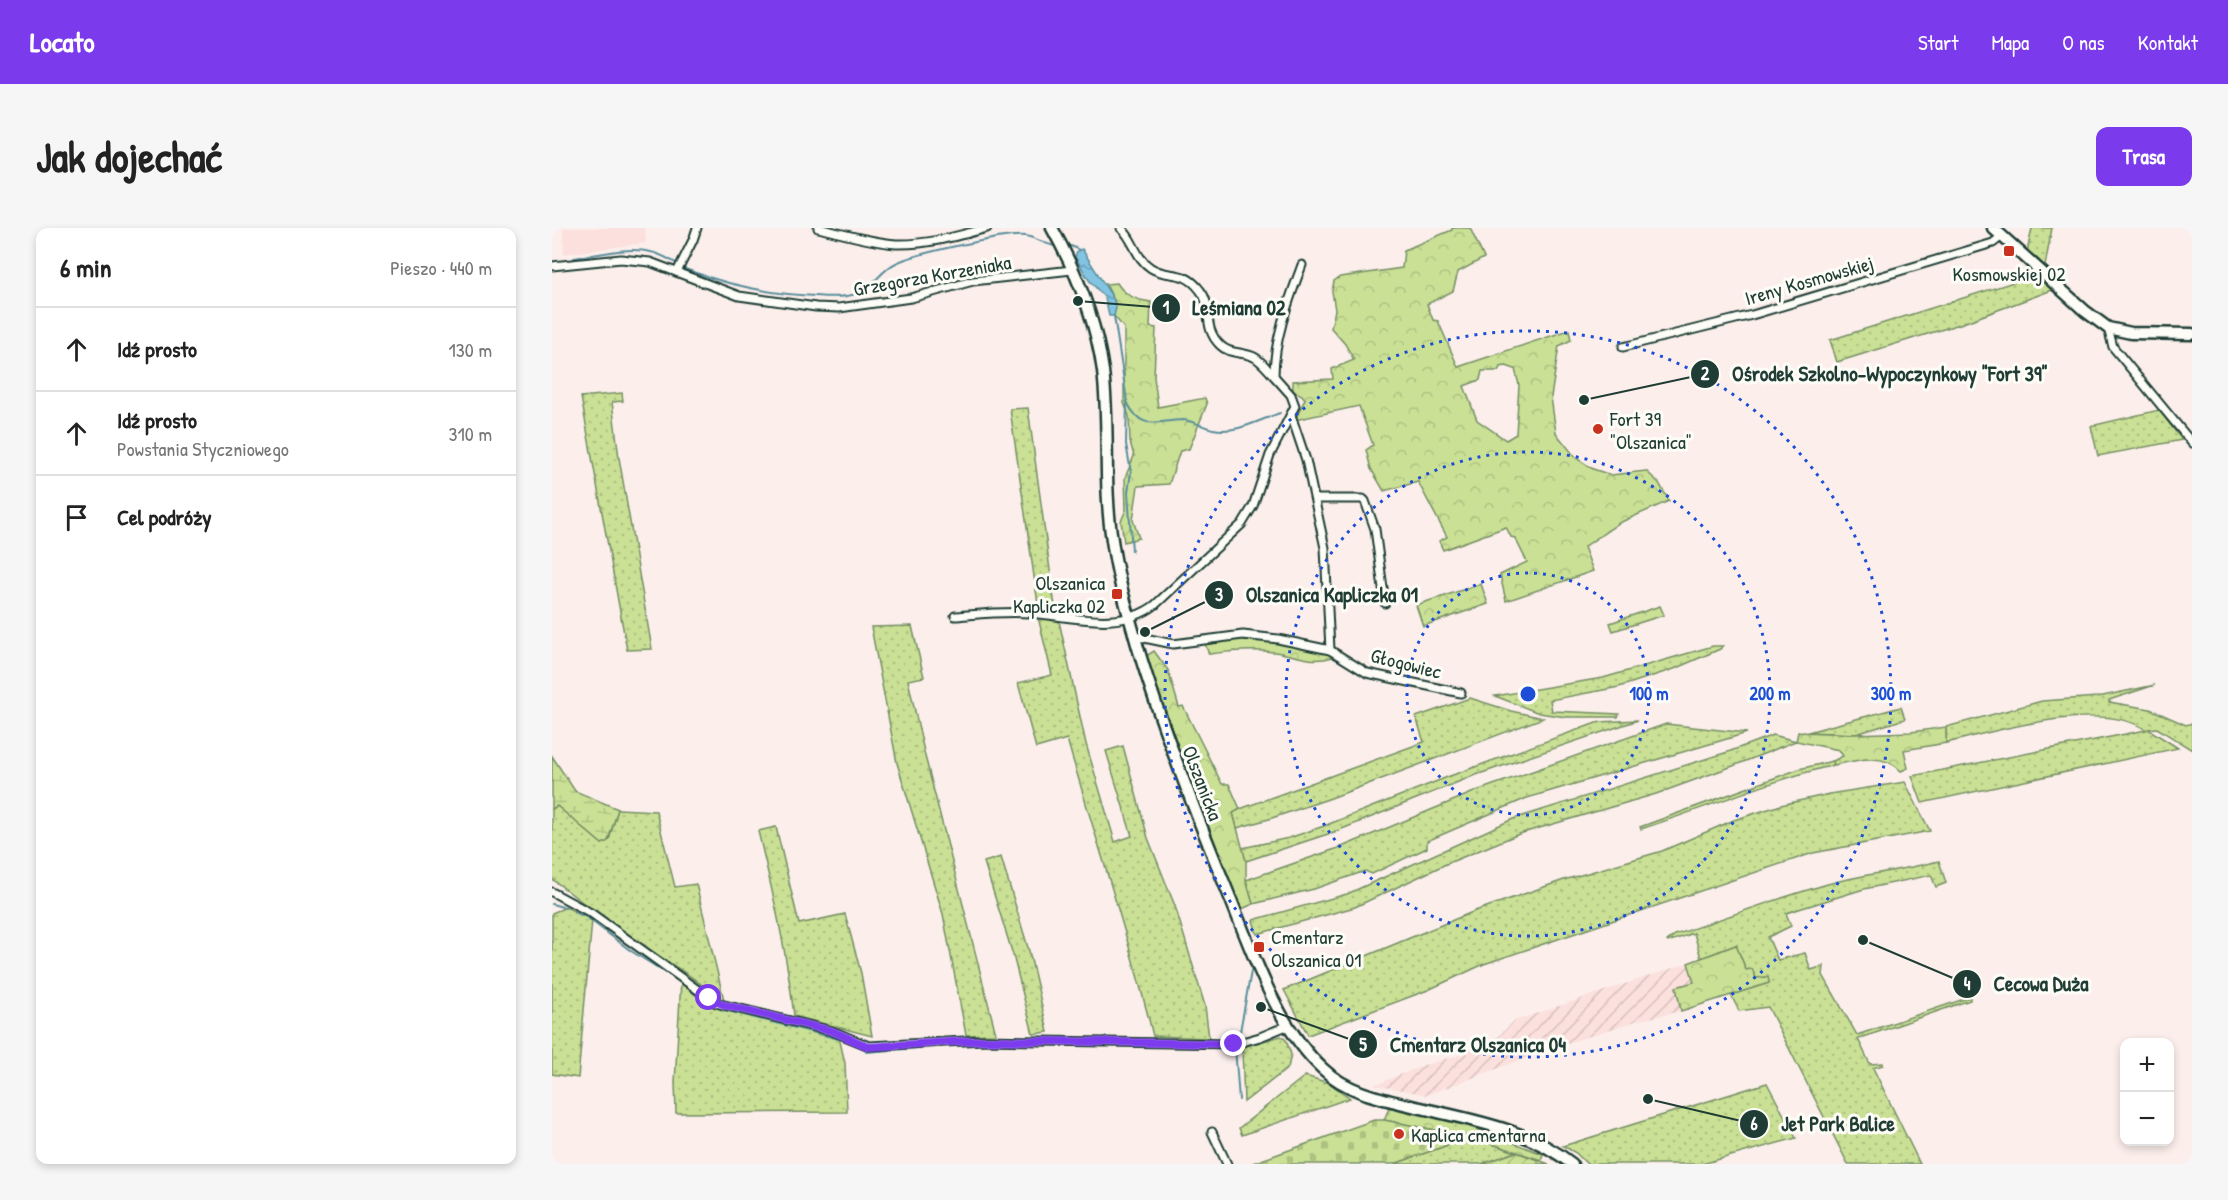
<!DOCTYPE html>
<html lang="pl">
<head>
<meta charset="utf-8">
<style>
	body { margin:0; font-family:"Patrick Hand",sans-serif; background:#f6f6f6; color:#222 }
	.controls { position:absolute; right:18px; bottom:18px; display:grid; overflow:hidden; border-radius:12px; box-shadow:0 3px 9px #0003 }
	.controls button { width:54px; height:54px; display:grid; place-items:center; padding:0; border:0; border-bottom:2px solid #e0e0e0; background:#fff; color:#222; font:30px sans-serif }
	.stop { position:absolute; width:18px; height:18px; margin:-14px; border:4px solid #7c3aed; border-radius:50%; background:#fff }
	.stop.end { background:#7c3aed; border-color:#fff; box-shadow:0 2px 6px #0008 }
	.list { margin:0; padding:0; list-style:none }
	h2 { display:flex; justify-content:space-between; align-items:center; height:78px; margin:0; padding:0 24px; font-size:26px }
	h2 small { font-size:20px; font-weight:400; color:#767676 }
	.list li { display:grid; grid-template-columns:39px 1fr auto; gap:18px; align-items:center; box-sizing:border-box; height:84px; padding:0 24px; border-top:2px solid #e0e0e0 }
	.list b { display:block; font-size:22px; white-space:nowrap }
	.list p { margin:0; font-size:20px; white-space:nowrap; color:#767676 }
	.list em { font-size:20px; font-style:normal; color:#767676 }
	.icon { flex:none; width:33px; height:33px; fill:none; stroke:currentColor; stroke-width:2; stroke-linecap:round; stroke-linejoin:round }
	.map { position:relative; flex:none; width:1640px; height:936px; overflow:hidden; border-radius:12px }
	header { display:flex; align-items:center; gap:36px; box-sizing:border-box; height:84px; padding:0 30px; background:#7c3aed; color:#fff }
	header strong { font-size:28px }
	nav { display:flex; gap:33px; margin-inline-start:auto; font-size:21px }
	.intro { display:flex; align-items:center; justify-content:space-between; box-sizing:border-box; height:144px; padding:0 36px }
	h1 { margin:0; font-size:42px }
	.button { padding:15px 27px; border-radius:12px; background:#7c3aed; color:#fff; font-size:21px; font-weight:700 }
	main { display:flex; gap:36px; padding:0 36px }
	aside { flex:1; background:#fff; border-radius:12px; box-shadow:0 3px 9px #0003 }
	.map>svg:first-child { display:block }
	.built { fill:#fbe0dd }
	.industrial { fill:url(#industrial-furrows) }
	.grass { fill:url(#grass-dots); stroke:#748e64; stroke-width:1.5 }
	.forest { fill:url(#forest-crowns); stroke:#748e64; stroke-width:1.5; fill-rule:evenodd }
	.wetland { fill:url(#wetland-marsh); stroke:#748e64; stroke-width:1.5 }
	.cemetery { fill:url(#cemetery-stones); stroke:#748e64; stroke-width:1.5 }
	.garden { fill:url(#garden-furrows); stroke:#748e64; stroke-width:1.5 }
	.water { fill:url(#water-ripples); stroke:#5a8e9c; stroke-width:1.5 }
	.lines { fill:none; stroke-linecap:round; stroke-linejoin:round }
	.stream { stroke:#5a8e9c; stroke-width:2 }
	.street-casing { stroke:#1f3d34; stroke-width:11 }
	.secondary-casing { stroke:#1f3d34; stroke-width:15 }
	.street { stroke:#fdfcf7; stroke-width:7 }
	.secondary { stroke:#fdfcf7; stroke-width:10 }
	.route { stroke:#7c3aed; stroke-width:8 }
	.ring { fill:none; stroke:#1d4ed8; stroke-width:3; stroke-dasharray:3 6 }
	.poi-dot { fill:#c8321e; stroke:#fdfcf7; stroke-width:2 }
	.labels { text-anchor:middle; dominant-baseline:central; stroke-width:6; stroke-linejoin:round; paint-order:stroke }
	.poi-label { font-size:20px; fill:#1f3d34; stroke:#fdfcf7; text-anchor:start }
	.street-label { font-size:20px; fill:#1f3d34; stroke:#fdfcf7 }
	.centre { fill:#1d4ed8; stroke:#fdfcf7; stroke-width:3 }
	.ring-label { font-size:18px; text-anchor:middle; font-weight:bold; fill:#1d4ed8; stroke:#fdfcf7; stroke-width:6; stroke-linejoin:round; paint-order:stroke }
	.leader { fill:none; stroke:#1f3d34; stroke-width:2 }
	.callout-dot { fill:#1f3d34; stroke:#fdfcf7; stroke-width:2 }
	.mark-label { font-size:18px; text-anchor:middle; font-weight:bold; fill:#fff }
	.callout-label { font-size:21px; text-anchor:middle; font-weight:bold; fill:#1f3d34; stroke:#fdfcf7; stroke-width:6; stroke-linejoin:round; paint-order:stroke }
</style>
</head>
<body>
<header>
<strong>Locato</strong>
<nav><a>Start</a><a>Mapa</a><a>O nas</a><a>Kontakt</a></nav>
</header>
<div class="intro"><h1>Jak dojechać</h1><a class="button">Trasa</a></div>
<main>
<aside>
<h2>6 min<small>Pieszo · 440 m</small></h2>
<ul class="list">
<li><svg class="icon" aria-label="ahead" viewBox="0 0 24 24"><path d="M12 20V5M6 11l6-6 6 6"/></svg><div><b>Idź prosto</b></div><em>130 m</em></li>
<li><svg class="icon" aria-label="ahead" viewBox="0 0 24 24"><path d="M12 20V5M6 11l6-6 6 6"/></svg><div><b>Idź prosto</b><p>Powstania Styczniowego</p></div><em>310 m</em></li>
<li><svg class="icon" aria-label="arrive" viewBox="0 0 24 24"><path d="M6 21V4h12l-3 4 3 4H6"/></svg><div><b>Cel podróży</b></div></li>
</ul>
</aside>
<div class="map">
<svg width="1640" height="936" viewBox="0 0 1640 936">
	<defs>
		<pattern id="industrial-furrows" width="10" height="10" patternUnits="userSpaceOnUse" patternTransform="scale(1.5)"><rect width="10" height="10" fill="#fbe0dd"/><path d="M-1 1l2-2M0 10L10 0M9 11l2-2" fill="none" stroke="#d7c1be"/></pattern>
		<pattern id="grass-dots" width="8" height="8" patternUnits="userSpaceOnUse" patternTransform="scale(1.5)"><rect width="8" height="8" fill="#cae095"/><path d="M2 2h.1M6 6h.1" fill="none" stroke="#adc181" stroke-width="1.8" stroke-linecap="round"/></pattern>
		<pattern id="forest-crowns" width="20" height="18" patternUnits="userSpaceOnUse" patternTransform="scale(1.5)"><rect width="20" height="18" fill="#cae095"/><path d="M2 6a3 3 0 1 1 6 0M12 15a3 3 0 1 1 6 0" fill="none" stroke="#adc181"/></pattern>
		<pattern id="wetland-marsh" width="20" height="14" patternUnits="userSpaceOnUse" patternTransform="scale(1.5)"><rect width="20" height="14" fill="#cae095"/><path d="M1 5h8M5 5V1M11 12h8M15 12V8" fill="none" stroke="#adc181"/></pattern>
		<pattern id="cemetery-stones" width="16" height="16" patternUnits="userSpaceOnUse" patternTransform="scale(1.5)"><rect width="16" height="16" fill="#cae095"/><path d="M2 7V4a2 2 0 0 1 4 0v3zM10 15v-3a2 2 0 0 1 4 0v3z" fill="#adc181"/></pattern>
		<pattern id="garden-furrows" width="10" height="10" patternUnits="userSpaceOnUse" patternTransform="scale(1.5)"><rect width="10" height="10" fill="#cae095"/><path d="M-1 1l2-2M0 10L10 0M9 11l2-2" fill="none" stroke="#adc181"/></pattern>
		<pattern id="water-ripples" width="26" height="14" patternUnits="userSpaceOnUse" patternTransform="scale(1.5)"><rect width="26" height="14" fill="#82c4e2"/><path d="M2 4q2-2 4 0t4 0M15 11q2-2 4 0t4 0" fill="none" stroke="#6aa0b8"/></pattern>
	</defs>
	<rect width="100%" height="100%" fill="#fcefeb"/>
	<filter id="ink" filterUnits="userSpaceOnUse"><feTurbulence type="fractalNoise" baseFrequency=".0167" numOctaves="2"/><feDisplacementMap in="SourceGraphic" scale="12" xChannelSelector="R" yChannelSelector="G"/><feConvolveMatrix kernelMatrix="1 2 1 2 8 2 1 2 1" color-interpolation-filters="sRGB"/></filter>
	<g filter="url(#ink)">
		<polygon class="built" points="11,0 93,0 94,15 12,26"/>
		<polygon class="industrial" points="1136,735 1142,754 1124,759 1129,783 1084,793 998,821 875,867 823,857 872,837 911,826 944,811 962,793"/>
		<g class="grass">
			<polygon points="1480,0 1500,0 1493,38 1475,24"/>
			<polygon points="1487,46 1503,61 1411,95 1285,134 1278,112"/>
			<polygon points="70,165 71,173 60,174 67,230 100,421 75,422 29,169"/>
			<polygon points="476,180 504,386 487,383 458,181"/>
			<polygon points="1607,182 1630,212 1546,228 1539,198"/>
			<path d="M 486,389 L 507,393 L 534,516 L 563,614 L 580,608 L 554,523 L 571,518 L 596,610 L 623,678 L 653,778 L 657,810 L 601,808 C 577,708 543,610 515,511 L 484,520 L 466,455 L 500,447 Z"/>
			<polygon points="360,398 372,449 356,452 373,528 444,806 414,807 391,686 345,535 319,399"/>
			<polygon points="1161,418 1171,418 1168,421 1122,441 1067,459 998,472 1000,483 1067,486 1066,489 1014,489 987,485 943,468 1051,450"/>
			<path d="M 1603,457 L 1557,472 L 1557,474 L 1598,481 L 1634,497 L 1640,495 L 1640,522 L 1605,500 L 1596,501 L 1626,520 L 1370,575 L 1360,548 L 1594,502 C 1550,471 1444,503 1394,515 L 1394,499 L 1490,473 L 1546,469 Z"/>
			<polygon points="918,470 959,483 991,490 779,570 717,591 685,600 681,585 688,581 872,514 864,489"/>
			<polygon points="1349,479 1353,491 1304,506 1256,504"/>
			<polygon points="1086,492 921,548 785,603 694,633 690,620 737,610 772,598 898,548 1047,494"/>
			<polygon points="1114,496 1195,505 975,570 875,613 875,620 820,646 813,643 762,661 701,676 694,652 792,618 927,562"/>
			<polygon points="1221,507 1244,513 1181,538 1104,566 967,606 894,636 803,679 705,706 701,692 795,666 961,591 1176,524"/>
			<path d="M 1281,533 L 1282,537 C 1216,553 1154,580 1089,601 L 1088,599 L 1247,541 Z"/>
			<polygon points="1353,554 1378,603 1261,625 932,736 876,762 756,807 732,762 923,683 1012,652 1110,623 1182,592 1229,577 1277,566"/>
			<path d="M 5,578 L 57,612 L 66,581 L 104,583 L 123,659 L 144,656 L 172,772 C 156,763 145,752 130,743 C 85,714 42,684 0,651 L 0,581 Z"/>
			<path d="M 224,599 L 247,696 L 293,686 L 309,745 L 320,808 L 242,788 C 235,725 221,665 206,603 Z"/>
			<polygon points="449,629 477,723 496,804 481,806 461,727 432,634"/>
			<path d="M 1387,633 L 1394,655 L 1384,659 L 1379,647 L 1312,661 L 1234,685 L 1239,698 L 1216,709 L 1226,732 L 1253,725 L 1259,742 L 1272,738 L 1271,747 L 1305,807 L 1418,769 L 1418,772 L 1306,811 L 1318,836 L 1331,835 L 1331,837 L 1321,840 L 1368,936 L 1296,936 L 1216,779 L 1187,783 L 1179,767 L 1217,755 L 1216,749 L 1204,750 L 1194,742 L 1184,717 L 1149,730 L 1142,705 L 1116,714 L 1115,713 L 1123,707 C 1171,690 1220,672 1269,658 C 1308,646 1348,643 1387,633 Z"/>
			<polygon points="14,679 40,692 26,850 0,846 0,685"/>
			<polygon points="129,753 151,770 171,781 287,809 293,835 295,884 124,885 123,854"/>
			<polygon points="729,808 734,812 739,826 736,840 692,874 690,819"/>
			<polygon points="753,848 777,855 798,870 690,907 687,900"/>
			<polygon points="1215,855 1244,910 1150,936 1035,936 1024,925 1011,918"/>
			<polygon points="919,909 964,924 930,936 842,936"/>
		</g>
		<g class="forest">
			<path d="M 900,0 L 918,0 L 932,30 L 906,44 L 901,63 L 875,76 L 881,92 L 886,93 L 906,139 L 1017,102 L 1019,112 L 1007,118 L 999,169 L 1004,205 L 1024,230 L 1041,241 L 1059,247 L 1094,243 L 1107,255 L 1117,273 L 1067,295 L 1032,319 L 1041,343 L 954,373 L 948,347 L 975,334 L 963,310 L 959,309 L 954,299 L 891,322 L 887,313 L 895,309 L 866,254 L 832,263 L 819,241 L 814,222 L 821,217 L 807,178 L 743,192 L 753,171 L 750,167 L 741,163 L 741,153 L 781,151 L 780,141 L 802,132 L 793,116 L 779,100 L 783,82 L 780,63 L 782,53 L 788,49 L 850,40 L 852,22 L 900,2 ZM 954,138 L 963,141 L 967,157 L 964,206 L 954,212 L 925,192 L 912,158 L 928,152 L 930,143 L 946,143 L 948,139 Z"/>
			<path d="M 565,55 C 573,68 585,72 599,74 L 598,99 L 604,100 L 602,149 L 606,179 L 653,170 L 655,176 L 637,221 L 628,223 L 617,256 L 586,258 L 581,292 L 587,310 L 572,314 L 569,293 L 574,282 L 573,250 L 582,228 L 578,214 L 577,188 L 572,175 L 572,100 L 562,88 L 563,75 L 554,56 Z"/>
			<polygon points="929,356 936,376 871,398 864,377"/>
			<polygon points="1108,378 1112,387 1061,403 1058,395"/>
			<path d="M 687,404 L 723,407 L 775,417 L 781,429 C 757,436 746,427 722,424 C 700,421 679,423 657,426 L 652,414 Z"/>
			<polygon points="602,423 616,442 627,479 631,478 670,556 677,556 688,581 681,585 694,633 694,652 701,676 688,682 609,485 594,428"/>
			<path d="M 1394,499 L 1394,515 L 1352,522 L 1356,540 L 1349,543 C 1331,524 1305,532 1282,537 L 1281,533 L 1291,528 L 1287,522 L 1244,513 L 1246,504 L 1304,506 L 1359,504 Z"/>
			<polygon points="1184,717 1194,742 1200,741 1204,750 1216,749 1217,755 1129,783 1124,759 1142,754 1136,735"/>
			<polygon points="838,878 913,897 991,926 989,932 919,909 832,892"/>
		</g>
		<polygon class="wetland" points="0,528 23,563 66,581 56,613 50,616 5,578 0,581"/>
		<polygon class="cemetery" points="822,892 832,892 919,909 842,936 698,936"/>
		<polygon class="garden" points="964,924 997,936 930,936"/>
		<polygon class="water" points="530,21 561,70 564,80 562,88 557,88 553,70 537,52 523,29 525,23"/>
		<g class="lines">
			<g class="stream">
				<polyline points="513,18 519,18 527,22"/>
				<path d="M 22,30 C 46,27 75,18 99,24 C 109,26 118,32 126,36"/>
				<path d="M 133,41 C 175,57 219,66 263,68 C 275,69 289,70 300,67 C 321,62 327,43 344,35 C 362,26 455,5 474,8 C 485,10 493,17 504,18"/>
				<polyline points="562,88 575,173 574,216 579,244 576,264 580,323"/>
				<path d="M 575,174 C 590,204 603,193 630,192 C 641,192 650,199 661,201 C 684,206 707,192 728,185"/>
				<polyline points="0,676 14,680"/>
				<polyline points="22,684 33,688 79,723 130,755 149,771 168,781 287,811"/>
				<polyline points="687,809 700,738"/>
				<polyline points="467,816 608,818"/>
				<polyline points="683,819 687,872"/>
				<polyline points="314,824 417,816"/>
			</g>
			<defs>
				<g id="street">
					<path d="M 266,0 C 292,6 318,14 344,16 C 374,17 406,8 435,0"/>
					<path d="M 569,0 C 582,11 583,30 599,40 C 617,51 631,40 648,62 C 662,79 649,98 668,117 C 678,127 690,123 702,129 C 710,133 716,142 722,148"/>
					<polyline points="0,38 69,31 98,34 187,68 264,79 287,80 359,70 421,53 520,42"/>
					<polyline points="125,44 141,12 145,0"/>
					<polyline points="1556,100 1561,119 1640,215"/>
					<polyline points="1071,119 1200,87 1441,15 1450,8"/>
					<polyline points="739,187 754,232 773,320 778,422"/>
					<polyline points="764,271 811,271 813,273 823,301 833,375"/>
					<path d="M 403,388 C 428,386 453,383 477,385 C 518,388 568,404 603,377 L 690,296 L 701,278 L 718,227 L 743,178 L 739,167 L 722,148 C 722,110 737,72 750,37"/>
					<polyline points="583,408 621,416 691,407 726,411 778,422 815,445 909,465"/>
					<polyline points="0,664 39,685 164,775 280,803 317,818 432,812 683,816 708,809 737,797"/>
					<polyline points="660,904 675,936"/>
				</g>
				<g id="secondary">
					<path d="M 500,0 C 524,43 544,93 551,143 C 558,199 551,256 560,312 C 565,349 576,384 586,420 C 611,503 642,582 675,662 C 699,720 723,797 771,841 C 794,863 826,870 856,877 C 912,891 974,899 1020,936"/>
					<polyline points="1441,0 1533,83 1556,100 1579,105 1640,106"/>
				</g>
			</defs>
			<use href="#street" class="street-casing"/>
			<use href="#secondary" class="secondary-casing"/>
			<use href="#street" class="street"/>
			<use href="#secondary" class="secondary"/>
		</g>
	</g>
	<g class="lines" filter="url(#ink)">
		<polyline class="route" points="157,770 172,777 280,803 317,819 432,812 682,816"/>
	</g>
	<g class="ring">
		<circle cx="976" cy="466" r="121"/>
		<circle cx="976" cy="466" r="242"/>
		<circle cx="976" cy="466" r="363"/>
	</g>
	<g class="poi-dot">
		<rect x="1451" y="17" width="12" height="12" rx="3"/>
		<circle cx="1046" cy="201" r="6"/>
		<rect x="559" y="360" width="12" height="12" rx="3"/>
		<rect x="701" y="713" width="12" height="12" rx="3"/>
		<circle cx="847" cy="906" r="6"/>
	</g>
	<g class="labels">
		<g class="poi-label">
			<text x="1457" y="45" text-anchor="middle">Kosmowskiej 02</text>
			<text x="1058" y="190">Fort 39<tspan x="1058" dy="23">"Olszanica"</tspan></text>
			<text x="553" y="354" text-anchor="end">Olszanica<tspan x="553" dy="23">Kapliczka 02</tspan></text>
			<text x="719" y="708">Cmentarz<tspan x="719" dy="23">Olszanica 01</tspan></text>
			<text x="859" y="906">Kaplica cmentarna</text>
		</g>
		<g class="street-label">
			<text transform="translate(380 47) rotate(-10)">Grzegorza Korzeniaka</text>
			<text transform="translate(1257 52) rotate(-16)">Ireny Kosmowskiej</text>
			<text transform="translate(854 435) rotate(14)">Głogowiec</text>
			<text transform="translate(651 555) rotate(69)">Olszanicka</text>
		</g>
	</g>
	<circle cx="976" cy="466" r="9" class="centre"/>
	<g class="ring-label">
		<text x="1097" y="472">100 m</text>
		<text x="1218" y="472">200 m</text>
		<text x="1339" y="472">300 m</text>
	</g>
	<path class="leader" d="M526 73L614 80M1032 172L1153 146M593 404L667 367M1311 712L1415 756M709 779L811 816M1096 871L1202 896"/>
	<g class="callout-dot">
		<circle cx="526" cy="73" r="6"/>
		<circle cx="1032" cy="172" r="6"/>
		<circle cx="593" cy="404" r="6"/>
		<circle cx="1311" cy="712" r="6"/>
		<circle cx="709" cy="779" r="6"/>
		<circle cx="1096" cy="871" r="6"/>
		<circle cx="614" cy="80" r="15"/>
		<circle cx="1153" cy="146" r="15"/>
		<circle cx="667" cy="367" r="15"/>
		<circle cx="1415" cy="756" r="15"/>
		<circle cx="811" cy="816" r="15"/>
		<circle cx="1202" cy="896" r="15"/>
	</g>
	<g class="mark-label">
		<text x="614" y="86">1</text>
		<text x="1153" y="152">2</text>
		<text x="667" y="373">3</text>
		<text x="1415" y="762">4</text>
		<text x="811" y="823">5</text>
		<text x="1202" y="902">6</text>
	</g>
	<g class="callout-label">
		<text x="687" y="87">Leśmiana 02</text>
		<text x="1338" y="153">Ośrodek Szkolno-Wypoczynkowy "Fort 39"</text>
		<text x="780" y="374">Olszanica Kapliczka 01</text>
		<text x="1489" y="763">Cecowa Duża</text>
		<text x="926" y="824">Cmentarz Olszanica 04</text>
		<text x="1286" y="903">Jet Park Balice</text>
	</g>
</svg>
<div class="controls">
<button>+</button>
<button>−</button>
</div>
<div class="stop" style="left:157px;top:770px"></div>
<div class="stop end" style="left:682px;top:816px"></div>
</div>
</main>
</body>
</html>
